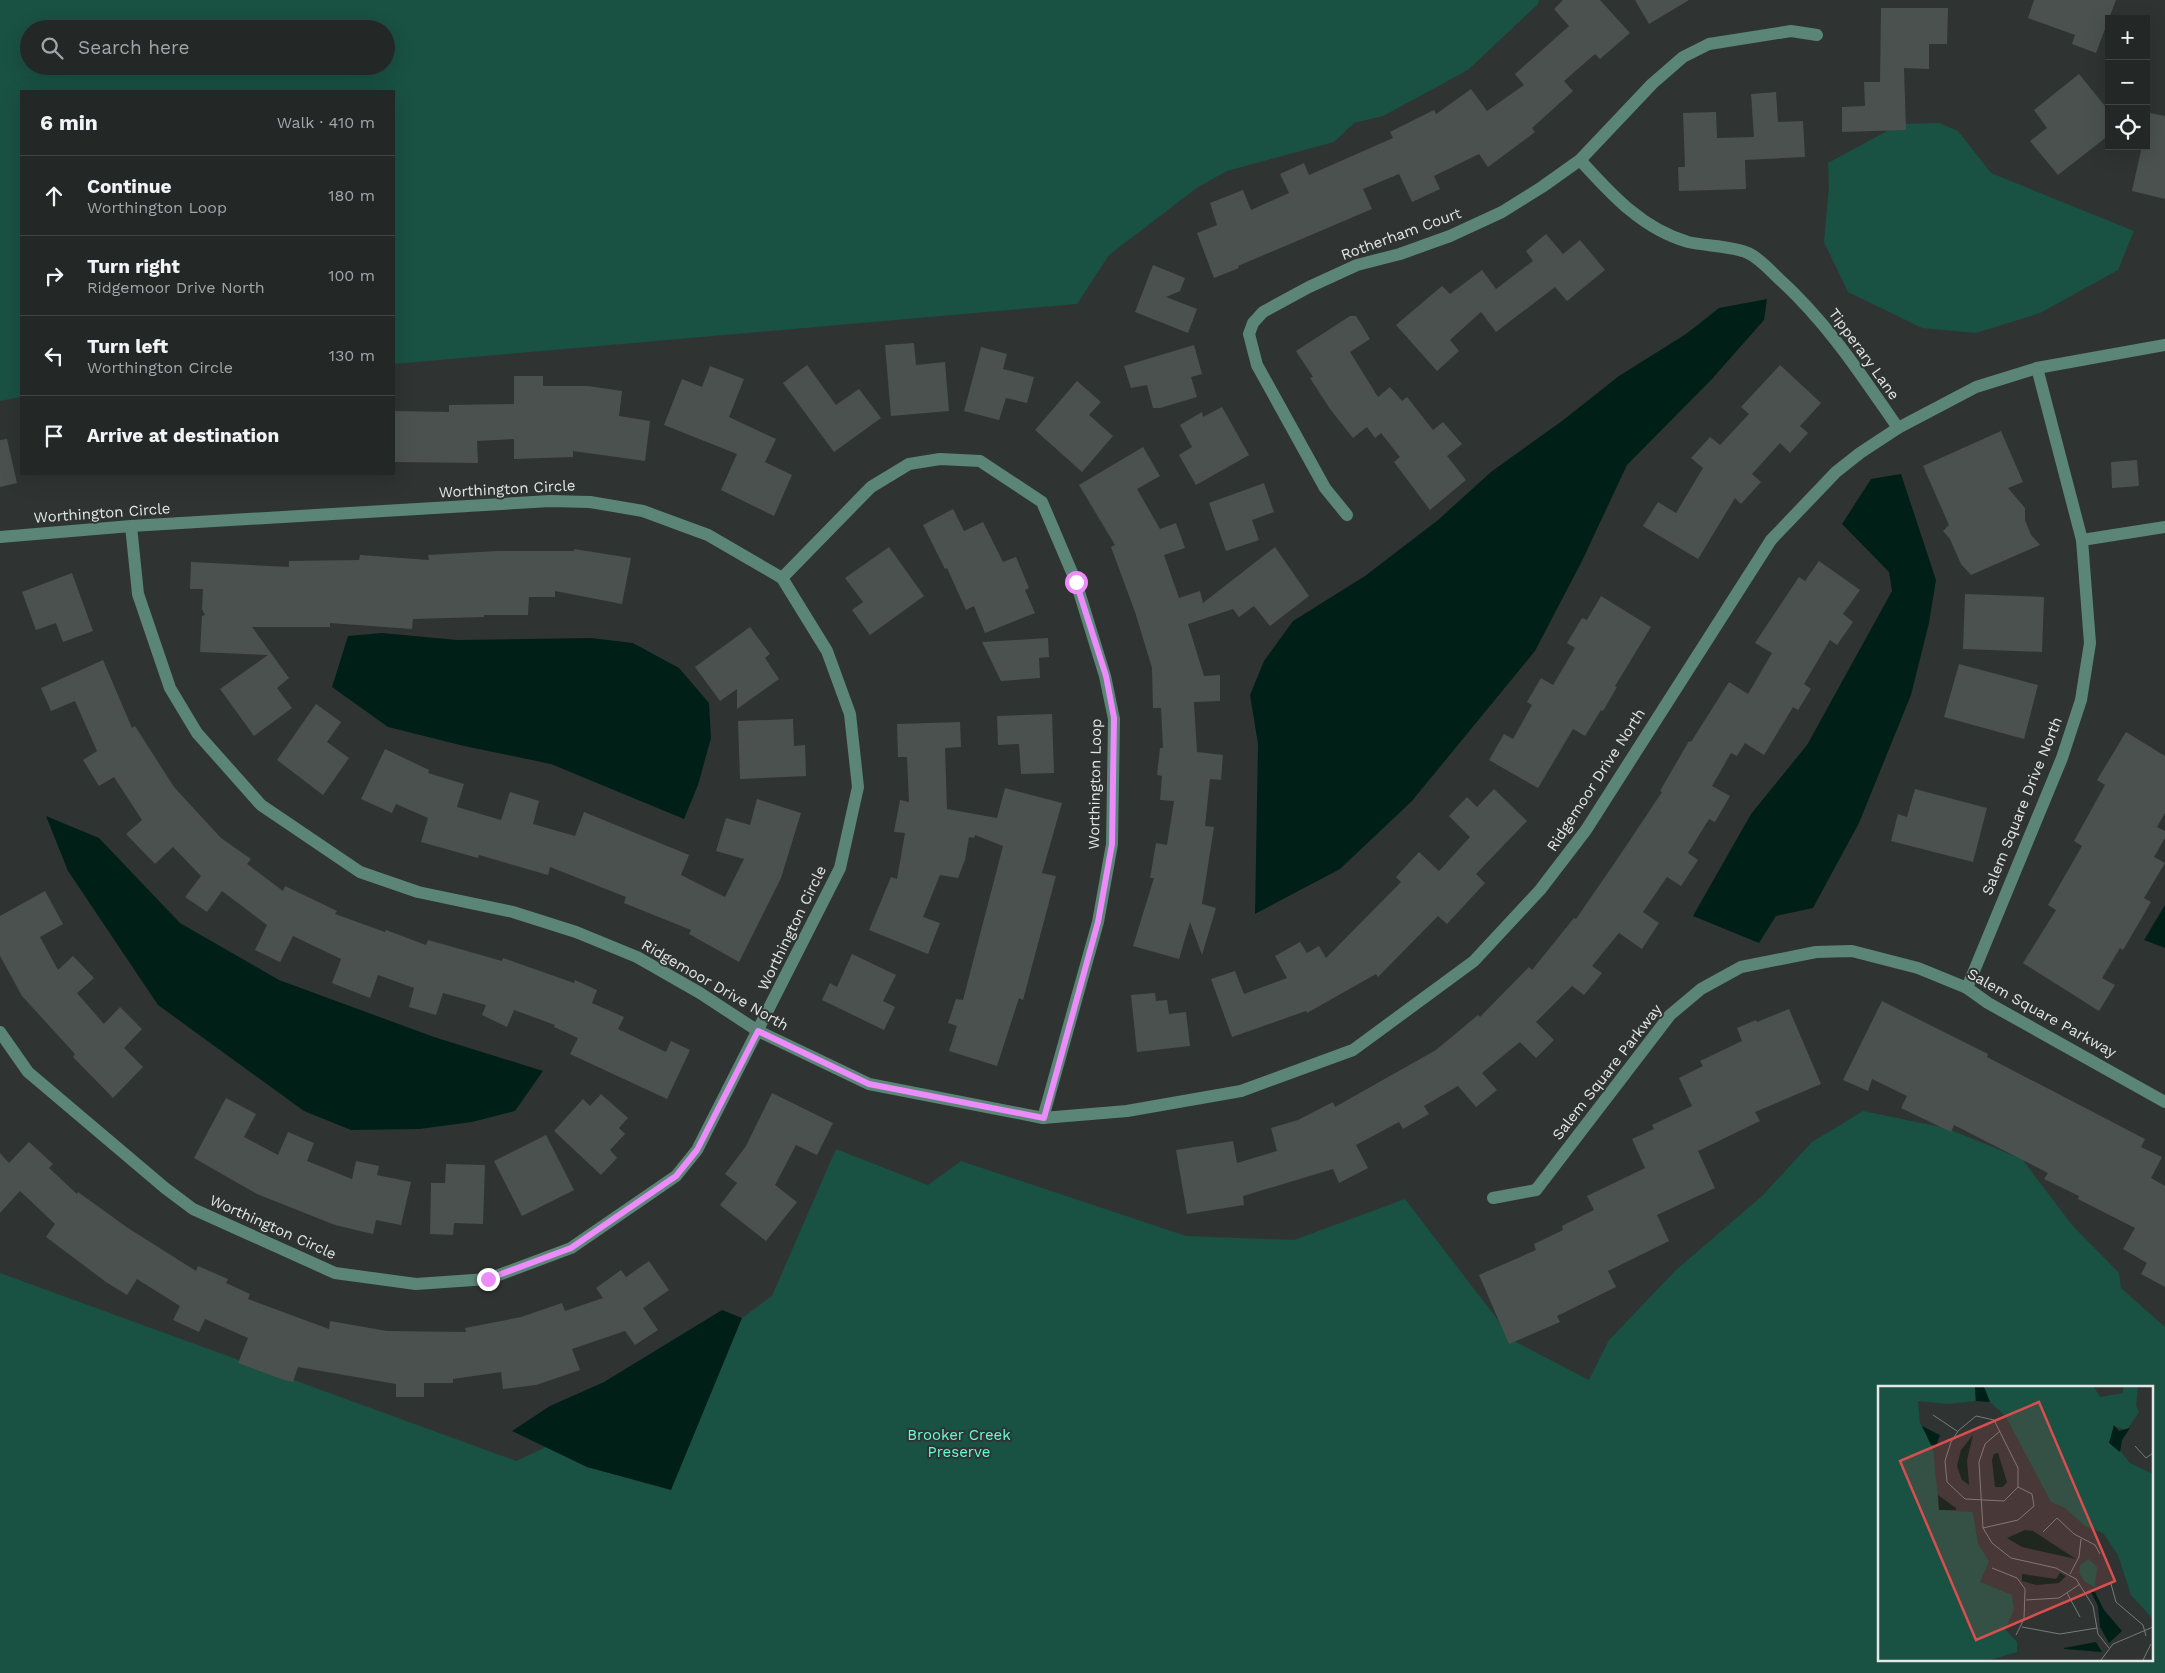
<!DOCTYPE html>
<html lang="en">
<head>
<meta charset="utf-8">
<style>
	body { margin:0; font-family:"Work Sans",sans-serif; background:#2b2f2e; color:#f1f3f6 }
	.controls { position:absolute; right:15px; top:15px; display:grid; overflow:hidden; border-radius:0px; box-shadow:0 5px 20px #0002 }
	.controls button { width:45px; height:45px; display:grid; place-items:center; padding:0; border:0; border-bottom:1px solid #404443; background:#232726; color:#f1f3f6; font:25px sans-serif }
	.stop { position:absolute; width:15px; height:15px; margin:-11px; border:4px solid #ec8cfb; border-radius:50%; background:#fff }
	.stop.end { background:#ec8cfb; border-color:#fff; box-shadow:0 1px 5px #0008 }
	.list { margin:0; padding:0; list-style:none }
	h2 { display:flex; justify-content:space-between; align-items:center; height:65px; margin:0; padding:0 20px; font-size:21px }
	h2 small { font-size:16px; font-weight:400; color:#a3a5a7 }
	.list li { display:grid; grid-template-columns:32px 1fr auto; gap:15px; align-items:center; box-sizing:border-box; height:80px; padding:0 20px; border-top:1px solid #404443 }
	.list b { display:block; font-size:19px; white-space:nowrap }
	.list p { margin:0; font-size:16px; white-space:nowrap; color:#a3a5a7 }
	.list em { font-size:16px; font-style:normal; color:#a3a5a7 }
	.icon { flex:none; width:28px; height:28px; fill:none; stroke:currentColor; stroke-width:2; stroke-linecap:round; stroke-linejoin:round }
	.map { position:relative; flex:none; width:2165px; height:1673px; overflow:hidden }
	.search { position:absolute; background:#232726; box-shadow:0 5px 20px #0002; left:20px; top:20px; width:375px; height:55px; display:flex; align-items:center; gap:12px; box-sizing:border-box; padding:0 18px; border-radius:28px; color:#a3a5a7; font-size:19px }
	.panel { position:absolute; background:#232726; box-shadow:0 5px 20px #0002; left:20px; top:90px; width:375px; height:385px; border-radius:0px }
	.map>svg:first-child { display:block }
	.green { fill:#195142; fill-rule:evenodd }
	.water { fill:#002017 }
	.building { fill:#4b514f }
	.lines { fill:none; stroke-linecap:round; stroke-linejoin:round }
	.minor { stroke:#5b8577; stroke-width:12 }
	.route { stroke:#ec8cfb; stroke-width:6 }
	.labels { text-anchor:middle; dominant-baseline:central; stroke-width:4; stroke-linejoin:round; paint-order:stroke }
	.street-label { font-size:15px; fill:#e3e7e5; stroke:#2f3433 }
	.park-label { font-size:15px; fill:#64fed4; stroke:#2f3433 }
	.inset-road { fill:none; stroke:#777c7a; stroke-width:1 }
	.view { fill:#d94e4e; fill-opacity:0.15; stroke:#d94e4e; stroke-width:2.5 }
	.inset-edge { fill:none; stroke:#e3e7e5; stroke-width:2.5 }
</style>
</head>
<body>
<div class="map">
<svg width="2165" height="1673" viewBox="0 0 2165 1673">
	<rect width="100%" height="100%" fill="#2f3433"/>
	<g class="green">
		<path d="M 0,0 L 1539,0 L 1538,4 L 1468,70 L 1383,116 L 1354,123 L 1334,142 L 1227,171 L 1198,187 L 1109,255 L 1077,304 L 394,364 L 394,91 L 21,91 L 21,397 L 0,401 ZM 29,29 L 386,29 L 386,66 L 29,66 Z"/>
		<polygon points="1939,123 1958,131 1991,173 2134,231 2118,270 2040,313 1976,333 1922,328 1848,292 1824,242 1829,187 1828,163 1900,124"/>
		<path d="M 1863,1111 L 1946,1128 L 2022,1159 L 2072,1225 L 2119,1273 L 2121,1288 L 2165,1327 L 2165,1673 L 0,1673 L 0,1273 L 516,1461 L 546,1447 L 587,1467 L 671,1489 L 742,1318 L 772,1296 L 836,1149 L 928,1185 L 961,1161 L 1186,1236 L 1294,1240 L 1405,1199 L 1514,1341 L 1589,1380 L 1609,1340 L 1676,1270 L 1762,1196 L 1812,1142 ZM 1879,1387 L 2151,1387 L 2151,1659 L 1879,1659 Z"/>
	</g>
	<g class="water">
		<polygon points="1767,299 1764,320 1712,379 1627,465 1582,561 1535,651 1412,801 1340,869 1255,914 1258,744 1250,695 1264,661 1293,621 1365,576 1438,520 1491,472 1562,421 1619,376 1686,334 1719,308"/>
		<polygon points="1901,474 1936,580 1929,623 1911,695 1859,823 1813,908 1776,916 1759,943 1693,916 1751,814 1807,745 1892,591 1889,572 1842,524 1871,479"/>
		<polygon points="382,633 457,640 591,638 633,643 679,668 709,703 711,738 698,785 684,819 551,764 464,746 388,727 332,687 348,636"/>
		<polygon points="46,816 99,838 180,923 279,980 434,1037 543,1071 515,1111 472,1122 419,1129 351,1130 304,1111 158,1005 68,871"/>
		<polygon points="2165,905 2165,948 2144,940"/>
		<polygon points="722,1310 742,1318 671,1490 587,1467 512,1431 550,1406 604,1382"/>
	</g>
	<g class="building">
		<polygon points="1563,0 1600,0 1630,33 1600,59 1595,54 1564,81 1573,91 1532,128 1535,132 1488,167 1479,154 1434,176 1440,189 1412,202 1399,174 1363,189 1372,209 1238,266 1239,268 1214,278 1197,233 1217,225 1210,203 1243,190 1251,210 1289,193 1280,174 1304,163 1309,175 1393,138 1390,132 1434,110 1436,114 1471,89 1487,111 1524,85 1515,74 1569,26 1554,9"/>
		<polygon points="1635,0 1689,0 1649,24"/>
		<polygon points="2034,0 2116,0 2096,53 2072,44 2075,35 2028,18"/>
		<polygon points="1881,8 1948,8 1947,44 1929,44 1929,69 1904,68 1906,130 1842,132 1842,107 1865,106 1864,82 1880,82"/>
		<polygon points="2079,74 2109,111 2109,135 2058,175 2030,141 2047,128 2034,110"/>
		<polygon points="1776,92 1778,122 1803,121 1805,157 1745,160 1746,189 1679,191 1678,167 1685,167 1683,113 1716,112 1717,138 1754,137 1751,94"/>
		<polygon points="2150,113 2165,116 2165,199 2132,191 2142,146 2146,146 2146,129"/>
		<polygon points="1546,234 1563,254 1580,240 1605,270 1567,301 1555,287 1496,332 1481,312 1450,340 1459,351 1437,371 1396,325 1442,286 1450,294 1482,270 1496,289 1533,261 1526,251"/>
		<polygon points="1153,265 1185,278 1180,291 1166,297 1197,309 1188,333 1135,312"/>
		<polygon points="1350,316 1356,316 1370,339 1350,352 1378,397 1390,387 1402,401 1407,397 1433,430 1443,422 1462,444 1447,456 1466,480 1430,510 1394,462 1400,457 1381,433 1375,438 1367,427 1353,438 1330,409 1310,378 1313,377 1296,351"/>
		<polygon points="914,343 916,365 945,362 949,411 891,416 885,345"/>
		<polygon points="1194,345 1202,374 1191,377 1197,397 1160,408 1153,408 1147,385 1131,388 1124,366"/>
		<polygon points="981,347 1007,354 1003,369 1034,377 1027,403 1006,398 999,420 964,411"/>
		<polygon points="807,365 836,405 859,389 881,418 834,452 783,383"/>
		<polygon points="1780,365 1821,403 1800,426 1808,433 1790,453 1780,443 1752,474 1761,482 1741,504 1735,498 1698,559 1643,526 1658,502 1676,513 1703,468 1691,458 1710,437 1720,445 1749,414 1741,407"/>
		<polygon points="710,366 744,379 729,417 776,439 765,462 792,475 774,516 721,490 737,454 664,425 682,379 702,387"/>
		<polygon points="514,376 543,376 543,386 588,386 622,391 619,416 650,421 645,461 573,451 573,457 514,459 514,439 477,441 478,463 394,462 394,411 449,412 449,405 514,404"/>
		<polygon points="1077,381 1101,402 1089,415 1113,436 1082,472 1035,430"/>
		<polygon points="1222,407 1249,455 1196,485 1179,455 1192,447 1180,425 1202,412 1203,417"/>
		<polygon points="2001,431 2023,482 2008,488 2025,508 2025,520 2031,535 2040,545 1971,575 1961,564 1950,539 1943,531 1949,525 1923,466"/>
		<polygon points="7,439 17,483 0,487 0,440"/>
		<polygon points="1143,447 1160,476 1137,489 1160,529 1176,523 1185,548 1164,555 1179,598 1200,591 1203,603 1275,547 1309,596 1270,626 1254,606 1239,617 1233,609 1188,624 1204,676 1220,675 1220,701 1194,702 1197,752 1223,755 1221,780 1210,779 1205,826 1214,827 1202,904 1216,908 1202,955 1190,922 1179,959 1133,946 1154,878 1150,878 1156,843 1167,845 1174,801 1160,800 1162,776 1157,775 1160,748 1163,748 1161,708 1153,708 1152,668 1135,612 1111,547 1115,545 1079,485"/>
		<polygon points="2137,460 2139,486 2112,488 2111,462"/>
		<polygon points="1264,483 1274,512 1252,520 1259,540 1226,551 1209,503"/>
		<polygon points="953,509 964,531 983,522 1003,562 1016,557 1029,588 1025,590 1035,613 985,633 974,606 966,610 947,568 945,569 923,525"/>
		<polygon points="889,547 924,596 870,635 852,610 863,602 845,578"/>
		<polygon points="574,549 631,558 622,604 555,591 555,597 529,597 528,615 484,615 484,617 413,619 412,629 330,623 330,627 252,627 289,678 277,688 292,708 254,736 220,689 268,655 200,652 202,616 205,615 202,609 203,589 190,589 191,562 289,567 289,561 359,560 360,555 429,560 428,555 497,551 574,551"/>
		<polygon points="1819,561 1860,590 1843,614 1853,622 1837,645 1830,640 1804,684 1811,689 1798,710 1793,707 1764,755 1745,743 1737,756 1731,753 1712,786 1730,796 1715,822 1709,819 1688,853 1698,860 1681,886 1667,877 1643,912 1659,923 1642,949 1619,933 1592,966 1602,973 1584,995 1572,986 1536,1022 1554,1040 1536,1058 1520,1042 1482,1073 1497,1090 1476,1107 1458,1086 1424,1106 1429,1114 1403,1129 1399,1122 1356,1145 1368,1168 1339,1183 1333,1169 1243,1196 1244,1205 1187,1214 1176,1150 1233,1141 1237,1163 1277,1151 1271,1128 1298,1120 1333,1102 1335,1107 1436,1050 1478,1015 1480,1017 1529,967 1532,970 1574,918 1576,919 1618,858 1662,792 1660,791 1689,741 1691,742 1729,682 1748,694 1772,653 1755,643 1799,577 1805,581"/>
		<polygon points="72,573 93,631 63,642 56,623 36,630 22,592"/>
		<polygon points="1965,594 2044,597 2042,652 1963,649"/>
		<polygon points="1601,596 1651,627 1615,686 1617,687 1603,711 1601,710 1585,736 1573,729 1538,788 1489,760 1504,734 1513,739 1532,705 1527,702 1541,678 1553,685 1575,648 1567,643 1582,618 1587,620"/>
		<polygon points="750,627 770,654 765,658 779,679 737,709 737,689 720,701 695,667"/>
		<polygon points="1048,638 1049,657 1039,658 1040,678 1001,681 982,642"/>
		<polygon points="103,660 132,728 135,726 174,787 221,838 251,859 247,864 283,891 285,886 337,911 335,914 385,932 386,930 426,945 428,940 502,961 503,958 574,983 575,980 597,990 592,1003 624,1017 618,1029 666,1052 671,1041 690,1050 667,1099 570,1054 578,1038 554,1027 555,1025 514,1010 507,1027 482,1015 486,1005 443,993 436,1015 409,1007 414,988 378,975 370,998 332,983 341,959 293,936 280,962 255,950 267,925 222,891 207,912 185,897 201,876 173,847 155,864 126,834 142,820 114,777 99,786 83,760 97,751 75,701 51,711 41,688"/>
		<polygon points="1959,664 2038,685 2024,739 1944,717"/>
		<polygon points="316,704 341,722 327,742 349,758 323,795 277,760"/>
		<polygon points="1052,714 1054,773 1021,774 1019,744 998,745 997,716"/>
		<polygon points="793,719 794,746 805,745 806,776 740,779 738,721"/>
		<polygon points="960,722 961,747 945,748 947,809 997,818 1005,788 1062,803 1042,873 1056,876 1023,1000 1019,998 997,1066 949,1051 957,1026 948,1023 956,999 963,1000 1003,846 975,835 974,838 969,837 965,860 958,878 940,875 923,917 940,923 928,954 869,930 891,877 897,879 905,833 894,832 900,800 909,802 907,757 898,757 897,724"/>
		<polygon points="2126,732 2165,756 2165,813 2157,827 2165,831 2165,838 2154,857 2165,863 2144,898 2151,902 2123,950 2120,948 2102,978 2115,985 2099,1011 2023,963 2056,910 2048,905 2082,846 2074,841 2105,785 2097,780"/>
		<polygon points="385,749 429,770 428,773 464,784 457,807 501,820 510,792 539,801 533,824 575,836 584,812 689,855 681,875 725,897 744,859 716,851 726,818 750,825 757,799 801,813 781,878 739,962 689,934 691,930 624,903 626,897 550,867 548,875 479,855 478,858 421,842 428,818 396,804 392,813 361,799"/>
		<polygon points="1494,789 1527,821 1476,874 1485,883 1447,924 1438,916 1378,977 1376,974 1307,1013 1306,1011 1232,1037 1211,979 1235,971 1244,994 1287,978 1275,956 1300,942 1307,953 1319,946 1326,958 1401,882 1396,877 1419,852 1439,871 1470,837 1449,816 1467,797 1477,807"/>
		<polygon points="1915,789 1987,808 1973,862 1891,841 1898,814 1907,817"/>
		<polygon points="45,891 63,924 40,937 58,970 73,956 94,978 77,993 104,1024 120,1007 142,1029 124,1048 143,1067 113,1098 73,1057 75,1054 22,996 0,956 0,916"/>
		<polygon points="852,954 896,975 883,1001 895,1007 884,1030 822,1000 830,983 837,987"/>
		<polygon points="1155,993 1156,1001 1167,1000 1169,1014 1186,1012 1190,1046 1137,1052 1131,995"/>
		<polygon points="1882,1001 1988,1054 1987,1057 2145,1139 2141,1147 2162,1157 2151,1178 2165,1186 2165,1287 2141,1274 2147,1263 2123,1249 2135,1228 2078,1199 2079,1196 2044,1179 2048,1173 1954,1125 1951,1132 1901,1108 1907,1096 1872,1079 1868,1091 1843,1080"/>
		<polygon points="1789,1009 1821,1084 1755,1112 1760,1121 1698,1151 1715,1188 1657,1215 1669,1241 1608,1271 1616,1287 1557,1316 1560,1322 1509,1344 1479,1275 1536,1250 1534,1244 1563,1230 1562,1226 1594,1210 1587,1196 1645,1168 1632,1139 1654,1129 1652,1125 1692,1106 1679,1078 1703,1066 1700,1061 1742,1041 1737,1028 1756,1020 1757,1022"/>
		<polygon points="772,1093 833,1123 817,1155 796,1145 775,1185 797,1202 766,1241 720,1205 737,1183 725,1174 746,1146"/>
		<polygon points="601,1094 628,1118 619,1128 625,1134 610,1150 617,1158 601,1175 554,1131 583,1099 590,1106"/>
		<polygon points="226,1098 256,1114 244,1137 278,1155 288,1132 314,1143 307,1161 352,1179 356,1161 379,1166 377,1175 411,1182 401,1225 376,1220 373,1234 335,1225 257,1194 194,1158"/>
		<polygon points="546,1135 574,1190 522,1216 494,1161"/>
		<polygon points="29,1142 53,1164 49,1168 77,1194 78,1192 128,1228 196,1271 198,1266 228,1279 226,1283 250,1294 248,1299 329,1329 330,1321 387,1331 466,1332 465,1328 521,1317 562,1303 565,1311 603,1298 596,1288 621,1270 626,1277 649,1261 669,1290 643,1308 658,1330 635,1345 625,1331 572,1349 580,1370 536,1385 503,1389 501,1372 453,1379 453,1383 424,1383 424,1397 396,1397 396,1384 298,1367 293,1382 284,1380 238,1363 248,1338 205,1319 199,1332 173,1320 180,1306 137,1279 127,1295 106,1282 46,1237 55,1224 20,1191 0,1213 0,1153 9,1163"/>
		<polygon points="446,1164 485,1165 483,1224 454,1223 453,1235 430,1234 431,1183 445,1183"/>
	</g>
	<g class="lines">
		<g class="minor">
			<path d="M 1580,160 C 1611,194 1642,229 1688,242 C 1705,246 1733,246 1748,253 C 1759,258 1769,269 1777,277 C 1827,322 1860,373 1898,428"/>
			<polyline points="1347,515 1325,488 1257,365 1249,334 1253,323 1263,312 1309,287 1357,265 1400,254 1450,236 1502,212 1542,187 1580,160 1652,84 1683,57 1709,44 1791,31 1817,35"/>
			<polyline points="131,526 138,594 170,688 197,733 261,805 360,872 418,892 513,912 576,932 637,957 700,993 758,1031 869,1084 1043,1118 1127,1111 1241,1091 1353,1050 1474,961 1540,890 1586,830 1771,540 1836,472 1860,453 1898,428 1976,387 2037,368 2165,345"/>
			<polyline points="0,537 131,526 550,501 590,502 643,511 708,535 782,578 827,651 850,714 858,787 840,868 697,1150 676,1176 571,1248 488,1279 416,1284 335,1273 193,1209 165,1188 28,1072 0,1032"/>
			<polyline points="2082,540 2165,527"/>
			<polyline points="782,578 871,487 909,464 940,459 980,461 1042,502 1076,582 1105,676 1114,719 1112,844 1098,922 1043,1118"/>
			<polyline points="1967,988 2062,758 2081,700 2090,643 2082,540 2037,368"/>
			<polyline points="1493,1198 1536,1190 1670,1015 1701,989 1741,967 1816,952 1852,951 1918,968 1967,988 1988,1003 2165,1102"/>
		</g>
	</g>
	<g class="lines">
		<polyline class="route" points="488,1279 571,1248 676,1176 697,1150 758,1031 869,1084 1044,1118 1098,922 1112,844 1114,718 1106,676 1076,582"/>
	</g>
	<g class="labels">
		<g class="street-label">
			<text transform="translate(1401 234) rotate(-20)">Rotherham Court</text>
			<text transform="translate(1864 354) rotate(54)">Tipperary Lane</text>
			<text transform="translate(507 489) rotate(-3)">Worthington Circle</text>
			<text transform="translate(102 513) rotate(-4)">Worthington Circle</text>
			<text transform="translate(1596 780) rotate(-57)">Ridgemoor Drive North</text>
			<text transform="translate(1095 784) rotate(-89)">Worthington Loop</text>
			<text transform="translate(2022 806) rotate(-68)">Salem Square Drive North</text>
			<text transform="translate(792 928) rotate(-64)">Worthington Circle</text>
			<text transform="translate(715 985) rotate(30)">Ridgemoor Drive North</text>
			<text transform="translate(2042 1013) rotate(29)">Salem Square Parkway</text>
			<text transform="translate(1607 1072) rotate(-52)">Salem Square Parkway</text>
			<text transform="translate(273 1227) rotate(24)">Worthington Circle</text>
		</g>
		<g class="park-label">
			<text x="959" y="1435">Brooker Creek<tspan x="959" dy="17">Preserve</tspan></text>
		</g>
	</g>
	<g transform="translate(1878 1386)">
		<rect width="275" height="275" fill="#2f3433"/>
		<path d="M 0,1 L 97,1 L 97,15 L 69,18 L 40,15 L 42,37 L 55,61 L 61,124 L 95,126 L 100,158 L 111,175 L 102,196 L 134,209 L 136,224 L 127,243 L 139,256 L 139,266 L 112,274 L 0,274 ZM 106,1 L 216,1 L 222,11 L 245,7 L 245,1 L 260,1 L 258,20 L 261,26 L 249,44 L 238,41 L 240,62 L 252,77 L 275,88 L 275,233 L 253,209 L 240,169 L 225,147 L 207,140 L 187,122 L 173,116 L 128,31 L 112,16 ZM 211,173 L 219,181 L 217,201 L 207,196 L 201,187 L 202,179 Z" fill="#195142"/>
		<path d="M 97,1 L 106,1 L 112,16 L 98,15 ZM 236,39 L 241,45 L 252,42 L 244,54 L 242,66 L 231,57 ZM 44,40 L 62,49 L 58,60 L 53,59 ZM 95,49 L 89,74 L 91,99 L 84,94 L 79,80 L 83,64 ZM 120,67 L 129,96 L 125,101 L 117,101 L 114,74 L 116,68 ZM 60,109 L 78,122 L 78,124 L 61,124 ZM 147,144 L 155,145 L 198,173 L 144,161 L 129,152 ZM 182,187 L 188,190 L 181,197 L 158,199 L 144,195 L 144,188 L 178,193 ZM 213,206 L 217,206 L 226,224 L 244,245 L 231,257 L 222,241 L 220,220 ZM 218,256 L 224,266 L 186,263 L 186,262 Z" fill="#002017"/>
		<path class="inset-road" d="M 55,29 L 79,45M 98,30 L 116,34 L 140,82 L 140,101 L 126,115 L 87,113 L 69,96 L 67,75 L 73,56 L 80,45 ZM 122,45 L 107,58 L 101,76 L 105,142 L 114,157 L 133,172 L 178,182 L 198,193 L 215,220 L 220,248 L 231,262M 257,60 L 268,72 L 275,67M 105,142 L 140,134 L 156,120 L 154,108 L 140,101M 165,146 L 179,132 L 196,148 L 217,159 L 222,168M 114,182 L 139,192 L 147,203 L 146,233 L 138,249M 192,188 L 201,171 L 203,153M 233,198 L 238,216 L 265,239 L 268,250M 189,207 L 202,231M 148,214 L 181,212 L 202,198M 144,241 L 182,248 L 219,242M 223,274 L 235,258 L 275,241M 265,274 L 273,258"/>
		<path class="view" d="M 161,16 L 237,195 L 98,254 L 22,75 Z"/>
		<rect width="275" height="275" class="inset-edge"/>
	</g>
</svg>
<div class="controls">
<button>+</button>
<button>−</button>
<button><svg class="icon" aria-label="locate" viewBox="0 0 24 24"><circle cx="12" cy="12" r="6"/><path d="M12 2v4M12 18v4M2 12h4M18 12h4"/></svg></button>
</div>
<div class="stop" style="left:1076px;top:582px"></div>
<div class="stop end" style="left:488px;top:1279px"></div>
<div class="search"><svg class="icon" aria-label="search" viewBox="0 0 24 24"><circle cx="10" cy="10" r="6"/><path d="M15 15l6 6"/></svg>Search here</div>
<section class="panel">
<h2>6 min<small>Walk · 410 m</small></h2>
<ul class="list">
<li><svg class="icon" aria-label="ahead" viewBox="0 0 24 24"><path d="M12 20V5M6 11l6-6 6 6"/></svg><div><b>Continue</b><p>Worthington Loop</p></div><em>180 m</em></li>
<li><svg class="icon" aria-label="right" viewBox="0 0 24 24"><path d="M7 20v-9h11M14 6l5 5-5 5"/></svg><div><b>Turn right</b><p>Ridgemoor Drive North</p></div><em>100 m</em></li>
<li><svg class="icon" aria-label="left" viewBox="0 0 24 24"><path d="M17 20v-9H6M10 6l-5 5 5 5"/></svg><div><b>Turn left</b><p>Worthington Circle</p></div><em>130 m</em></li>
<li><svg class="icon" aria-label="arrive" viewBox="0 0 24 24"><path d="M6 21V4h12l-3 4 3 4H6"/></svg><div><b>Arrive at destination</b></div></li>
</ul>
</section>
</div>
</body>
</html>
